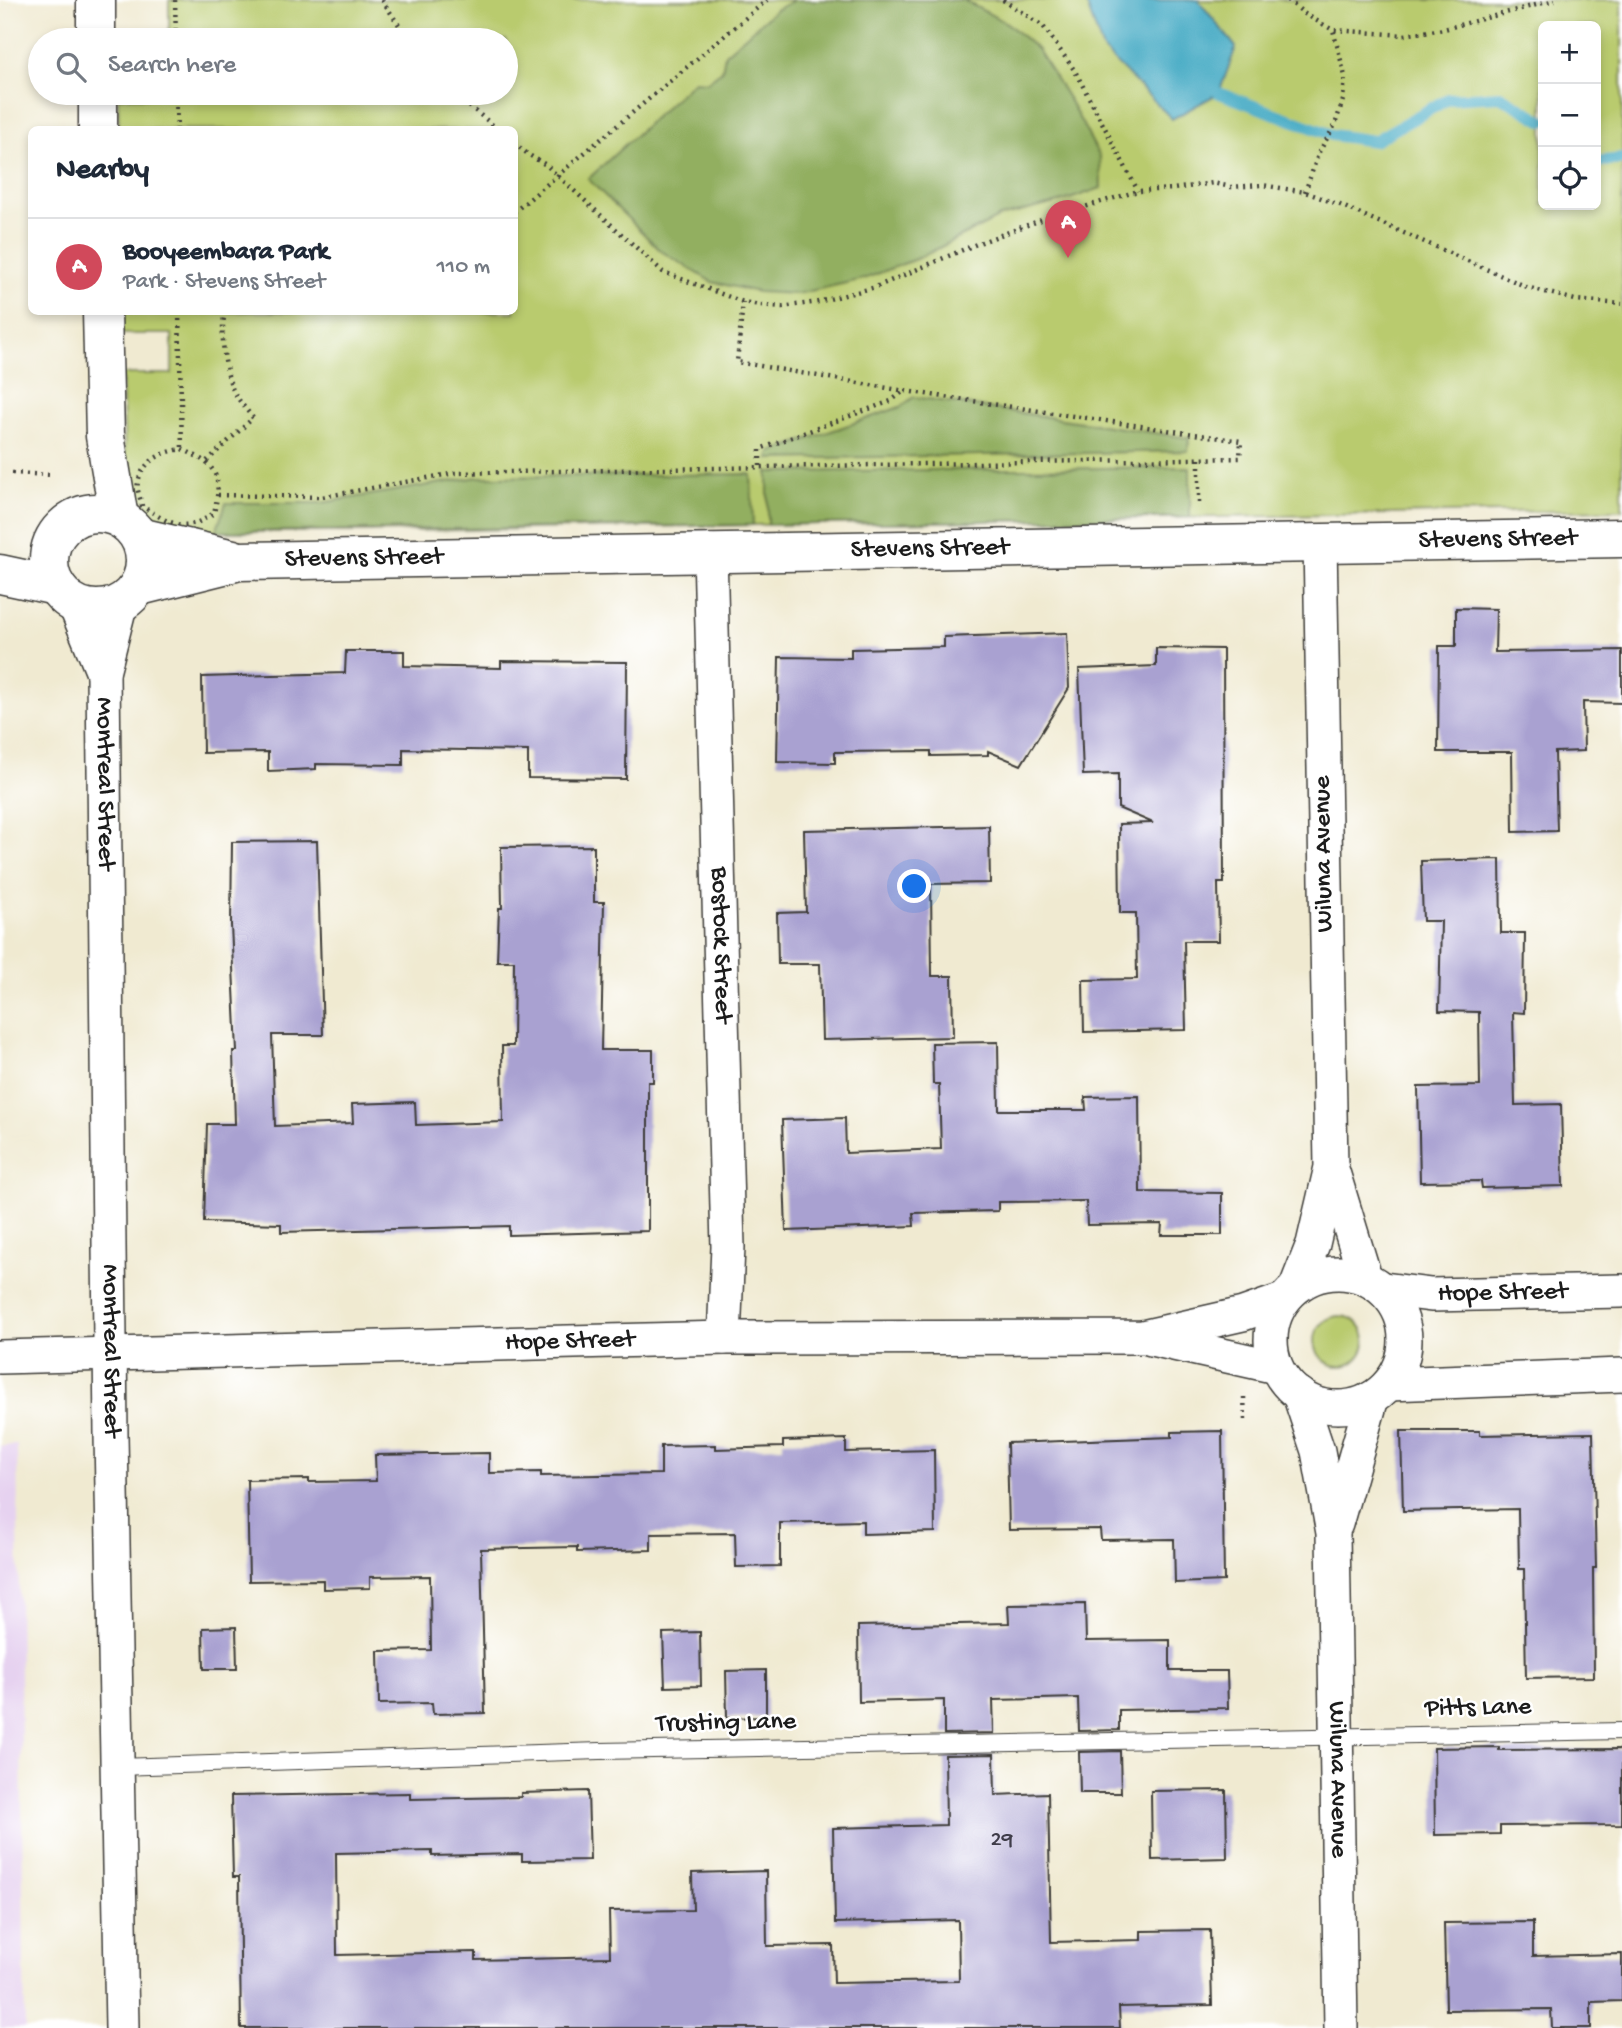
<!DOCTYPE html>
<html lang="en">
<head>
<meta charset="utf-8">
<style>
	body { margin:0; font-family:"Gochi Hand",sans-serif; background:#f2f2f3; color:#1f2937 }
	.controls { position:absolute; right:21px; top:21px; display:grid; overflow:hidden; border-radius:10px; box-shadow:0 4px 10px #0003 }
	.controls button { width:63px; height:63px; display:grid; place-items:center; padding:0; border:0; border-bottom:2px solid #e0e1e3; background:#fff; color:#1f2937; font:35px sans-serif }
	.you { position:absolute; left:915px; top:887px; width:24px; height:24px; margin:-18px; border:5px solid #fff; border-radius:50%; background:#1a73e8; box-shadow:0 0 0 10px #1a73e833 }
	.badge { display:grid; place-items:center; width:46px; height:46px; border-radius:50%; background:#d1495b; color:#fff; font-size:23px; font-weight:700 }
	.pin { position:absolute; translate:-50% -58px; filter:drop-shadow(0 2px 4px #0008) }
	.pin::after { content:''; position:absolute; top:37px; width:24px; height:21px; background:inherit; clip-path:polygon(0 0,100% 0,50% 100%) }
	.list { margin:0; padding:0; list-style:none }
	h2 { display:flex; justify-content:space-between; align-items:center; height:91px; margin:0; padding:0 28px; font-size:30px }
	h2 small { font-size:23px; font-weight:400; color:#747a83 }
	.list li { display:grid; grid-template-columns:46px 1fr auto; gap:21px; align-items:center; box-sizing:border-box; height:98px; padding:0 28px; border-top:2px solid #e0e1e3 }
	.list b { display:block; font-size:26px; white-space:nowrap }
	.list p { margin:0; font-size:23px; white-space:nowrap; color:#747a83 }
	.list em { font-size:23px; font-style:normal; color:#747a83 }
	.icon { flex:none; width:38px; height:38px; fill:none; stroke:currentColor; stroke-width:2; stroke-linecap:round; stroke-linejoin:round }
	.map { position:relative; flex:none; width:1622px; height:2028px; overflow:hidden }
	.search { position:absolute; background:#fff; box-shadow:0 4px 10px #0003; left:28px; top:28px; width:490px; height:77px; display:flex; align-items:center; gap:18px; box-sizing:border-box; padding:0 24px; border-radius:38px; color:#747a83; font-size:26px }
	.panel { position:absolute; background:#fff; box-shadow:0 4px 10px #0003; left:28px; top:126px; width:490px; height:189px; border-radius:10px }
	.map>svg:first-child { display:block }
	.built { fill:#e6d2f0 }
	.green { fill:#b9cb6e; stroke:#6a7445; stroke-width:2; fill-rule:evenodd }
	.forest { fill:#92af61; stroke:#57663e; stroke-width:2 }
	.water { fill:#46abc5; stroke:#316470; stroke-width:2 }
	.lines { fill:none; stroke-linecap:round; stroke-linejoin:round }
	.stream { stroke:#46abc5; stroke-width:12 }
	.building { fill:#a9a1d1 }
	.service-casing { stroke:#3c3b37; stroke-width:18 }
	.minor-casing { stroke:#3c3b37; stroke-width:36 }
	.tertiary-casing { stroke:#3c3b37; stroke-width:41 }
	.path { stroke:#3c3b37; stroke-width:4.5; stroke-dasharray:2 5; stroke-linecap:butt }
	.service { stroke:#fff; stroke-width:16 }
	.minor { stroke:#fff; stroke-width:33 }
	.tertiary { stroke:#fff; stroke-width:38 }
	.labels { text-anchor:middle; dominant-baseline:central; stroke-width:5; stroke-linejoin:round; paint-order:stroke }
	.number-label { font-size:23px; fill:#3f3d49 }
	.street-label { font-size:26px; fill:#1c1c1c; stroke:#fff }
</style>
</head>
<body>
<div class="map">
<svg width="1622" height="2028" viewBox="0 0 1622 2028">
	<rect width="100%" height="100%" fill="#fff"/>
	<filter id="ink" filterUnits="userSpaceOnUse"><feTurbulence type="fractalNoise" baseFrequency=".0143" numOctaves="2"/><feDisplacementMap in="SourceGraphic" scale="14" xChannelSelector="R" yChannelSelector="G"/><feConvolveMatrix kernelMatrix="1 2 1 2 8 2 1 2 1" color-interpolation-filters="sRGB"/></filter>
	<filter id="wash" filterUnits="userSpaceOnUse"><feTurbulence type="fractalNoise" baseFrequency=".00686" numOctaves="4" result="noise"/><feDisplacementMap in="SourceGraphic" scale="28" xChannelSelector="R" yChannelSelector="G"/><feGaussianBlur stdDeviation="1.57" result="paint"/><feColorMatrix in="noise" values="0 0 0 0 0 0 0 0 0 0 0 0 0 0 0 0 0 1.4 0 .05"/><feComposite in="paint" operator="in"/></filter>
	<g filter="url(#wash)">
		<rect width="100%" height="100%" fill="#f0ead1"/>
		<polygon class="built" points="17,1445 25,2028 0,2028 0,1446"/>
		<g class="green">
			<path d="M 169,0 L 1622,0 L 1622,510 L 358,532 L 185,532 L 150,521 L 137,506 L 126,488 L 122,374 L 172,374 L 172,334 L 122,334 L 122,312 L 514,312 L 514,130 L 119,129 L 118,98 L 169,97 L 169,93 L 506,93 L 506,40 L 169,40 ZM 1543,26 L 1596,26 L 1596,205 L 1543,205 Z"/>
			<circle cx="1340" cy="1341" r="25"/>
		</g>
		<g class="forest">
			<polygon points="794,0 963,0 1007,23 1038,50 1071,103 1100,157 1101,188 1064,201 1000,217 921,257 864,279 797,294 758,292 712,282 661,251 588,179 694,81 707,82 722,71 725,54 775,10"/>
			<polygon points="914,397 1189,438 1188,451 769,459 771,452 900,407"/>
			<polygon points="1190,467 1190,517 768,525 768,472"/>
			<polygon points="751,474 753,525 216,532 226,503 321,503 478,477"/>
		</g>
		<polygon class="water" points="1085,0 1198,0 1236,47 1219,93 1172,119 1103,50"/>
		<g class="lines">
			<g class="stream">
				<polyline points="1219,93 1332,135 1374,141 1448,99 1500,96 1543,121"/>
				<polyline points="1596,162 1622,159"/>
			</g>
		</g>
		<g id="blocks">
			<g class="building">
				<polygon points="1456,608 1496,609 1495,652 1622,650 1622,703 1583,702 1584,751 1555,752 1557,831 1513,832 1512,752 1438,752 1439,646 1456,646"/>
				<polygon points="1067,633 1069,688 1021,765 988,751 988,755 931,756 931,751 835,752 835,763 777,762 779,657 851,658 851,649 944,647 944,637"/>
				<polygon points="1156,648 1223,649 1224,883 1218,883 1219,941 1184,941 1186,1030 1084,1032 1083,980 1137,979 1136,913 1120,913 1119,824 1153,823 1118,808 1118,774 1083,775 1079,669 1156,666"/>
				<polygon points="346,651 404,651 404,666 501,668 501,661 627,662 626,779 528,778 528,751 403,749 403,765 316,764 316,769 268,771 268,752 203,753 202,677 345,673"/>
				<polygon points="989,826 990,883 931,884 932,976 952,976 953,1037 822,1040 820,964 778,964 777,913 806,912 804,830"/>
				<polygon points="317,841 323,1035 272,1035 275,1126 353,1123 352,1104 415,1102 416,1125 503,1122 502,1046 513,1046 514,961 497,961 499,908 502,908 501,847 594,846 594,902 604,902 601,1050 653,1050 653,1082 648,1082 648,1231 509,1235 509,1226 281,1232 281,1224 204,1222 207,1124 235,1124 233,1051 237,1051 231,925 232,842"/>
				<polygon points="1500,859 1501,933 1525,933 1524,1013 1513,1012 1515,1105 1561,1104 1563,1186 1482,1188 1481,1181 1420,1182 1418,1087 1480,1086 1479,1012 1439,1011 1441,921 1423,921 1421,861"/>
				<polygon points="998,1042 999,1110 1086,1110 1085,1097 1139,1096 1140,1192 1222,1193 1222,1235 1161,1235 1162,1224 1087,1225 1086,1201 998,1202 998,1211 913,1213 914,1226 786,1231 782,1120 845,1118 846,1153 941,1149 939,1084 933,1084 932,1043"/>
				<polygon points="1222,1431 1224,1581 1175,1583 1174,1539 1101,1540 1100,1529 1009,1530 1007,1443 1172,1437 1172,1432"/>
				<polygon points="1401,1431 1480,1431 1480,1435 1593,1433 1596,1568 1593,1568 1594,1677 1526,1678 1524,1569 1519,1569 1518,1509 1403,1511"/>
				<polygon points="846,1439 846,1452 934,1450 935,1532 863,1534 863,1521 780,1523 780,1566 736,1567 735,1533 651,1534 651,1550 577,1552 577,1547 481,1549 485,1713 433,1714 432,1703 379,1704 378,1651 431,1650 430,1576 370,1577 370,1588 323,1589 323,1580 249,1581 247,1480 309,1479 309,1482 376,1481 375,1455 489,1453 489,1473 541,1472 541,1476 661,1474 661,1446 716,1445 716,1449 783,1447 783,1441"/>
				<polygon points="1085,1604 1086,1641 1170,1640 1170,1671 1227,1671 1228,1708 1119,1710 1119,1730 1079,1731 1078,1698 993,1700 994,1733 944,1734 944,1700 859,1702 858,1626 1009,1623 1008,1605"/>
				<polygon points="236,1627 237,1669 204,1669 203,1628"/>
				<polygon points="700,1632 701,1686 665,1687 663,1633"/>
				<polygon points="766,1670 766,1717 727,1718 726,1671"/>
				<polygon points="1499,1747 1499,1750 1622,1749 1622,1825 1500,1826 1500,1834 1435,1835 1434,1748"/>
				<polygon points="1120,1751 1121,1793 1080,1793 1079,1752"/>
				<polygon points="994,1754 995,1795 1048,1793 1051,1942 1141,1940 1141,1931 1210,1930 1212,2005 1119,2007 1120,2028 241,2028 239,1877 233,1877 231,1796 410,1793 410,1799 521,1797 521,1793 588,1791 590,1860 522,1861 522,1854 432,1856 432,1851 336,1853 337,1955 476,1952 476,1960 610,1957 609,1911 693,1910 692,1873 766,1871 767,1946 833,1945 834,1983 959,1981 958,1920 835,1923 833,1828 946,1825 945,1755"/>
				<polygon points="1226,1790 1227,1858 1152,1860 1151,1791"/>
				<polygon points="1533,1922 1533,1956 1622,1954 1622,2001 1591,2002 1591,2028 1552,2028 1551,2009 1446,2010 1444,1923"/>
			</g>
		</g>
	</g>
	<g filter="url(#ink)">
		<use href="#blocks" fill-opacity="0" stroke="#3c3b37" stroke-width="2"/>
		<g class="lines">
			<defs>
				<polyline id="service" points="118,1767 600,1751 1622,1731"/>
				<g id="minor">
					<path id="s1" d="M 710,551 L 728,1247 L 724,1338"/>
					<path id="s2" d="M 121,602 L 103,673 L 111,1435 L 122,2028"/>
					<polyline points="74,603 103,673"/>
					<polyline points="1332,1169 1365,1277"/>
					<circle cx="1338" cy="1340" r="67"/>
					<polyline points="1296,1287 1313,1244 1331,1167 1320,541"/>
					<path id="s3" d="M 1384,1289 L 1431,1295 L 1622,1291"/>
					<polyline points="1151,1339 1276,1367"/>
					<path id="s4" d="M 0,1357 L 724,1338 L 1142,1337 L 1243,1314 L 1283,1300"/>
					<polyline points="1389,1384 1622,1375"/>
					<path id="s5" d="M 1299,1394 L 1318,1451 L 1333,1533 L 1341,2028"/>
					<polyline points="1336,1524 1372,1398"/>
				</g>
				<g id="tertiary">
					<polyline points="96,0 96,40"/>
					<polyline points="98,93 98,130"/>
					<polyline points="102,312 105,436 119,518"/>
					<circle cx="97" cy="561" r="48"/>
					<polyline points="139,537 233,559"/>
					<polyline points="0,574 56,586"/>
					<path id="s6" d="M 139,586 L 239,561 L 1622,538"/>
				</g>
			</defs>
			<use href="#service" class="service-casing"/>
			<use href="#minor" class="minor-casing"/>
			<use href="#tertiary" class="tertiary-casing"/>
			<g class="path">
				<polyline points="175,0 176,40"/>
				<polyline points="382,0 409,40"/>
				<polyline points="1003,0 1043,26 1075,71 1138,191"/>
				<polyline points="1288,0 1305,14 1333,30 1404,35 1444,29 1555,0"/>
				<polyline points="176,93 177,130"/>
				<polyline points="453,93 499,130"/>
				<polyline points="514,143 529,155 546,165 663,272 743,302 760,305 782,307 818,302 876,287 979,243 1041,220 1138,191 1174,189 1213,183 1231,187 1262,185 1305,192 1340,205 1527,287 1575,300 1622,304"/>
				<polyline points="1305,192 1319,152 1335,125 1343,100 1345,76 1333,30"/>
				<polyline points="514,212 767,0"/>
				<polyline points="179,312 182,449"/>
				<path d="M 182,449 C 216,465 223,474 214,513 C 185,534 170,524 142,506 C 141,499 136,489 138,483 C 142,461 162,452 182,449 Z"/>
				<polyline points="1199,459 1199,507"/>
				<path d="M 207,461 L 253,418 C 246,409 238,400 233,390 C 224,370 220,332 225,312"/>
				<polyline points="760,466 760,449 891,401 904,391"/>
				<polyline points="12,473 52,475"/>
				<polyline points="218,495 322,497 455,473 1240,458 1241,441 905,391 737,362 743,302"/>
				<polyline points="1244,1397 1245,1420"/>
			</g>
			<use href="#service" class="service"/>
			<use href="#minor" class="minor"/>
			<use href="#tertiary" class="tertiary"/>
		</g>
	</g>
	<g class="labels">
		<g class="number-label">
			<text x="1002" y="1840">29</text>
		</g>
		<g class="street-label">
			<text stroke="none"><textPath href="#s6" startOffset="1362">Stevens Street</textPath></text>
			<text stroke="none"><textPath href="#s6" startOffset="794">Stevens Street</textPath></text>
			<text stroke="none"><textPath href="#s6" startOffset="228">Stevens Street</textPath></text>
			<text stroke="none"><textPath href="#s2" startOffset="184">Montreal Street</textPath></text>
			<text transform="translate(1325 854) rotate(-91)">Wiluna Avenue</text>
			<text stroke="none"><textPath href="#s1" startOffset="394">Bostock Street</textPath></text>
			<text stroke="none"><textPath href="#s3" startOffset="119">Hope Street</textPath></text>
			<text stroke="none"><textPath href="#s4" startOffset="570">Hope Street</textPath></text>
			<text stroke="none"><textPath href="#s2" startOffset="751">Montreal Street</textPath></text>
			<text transform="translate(1478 1709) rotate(-1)">Pitts Lane</text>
			<text transform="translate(726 1724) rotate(-1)">Trusting Lane</text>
			<text stroke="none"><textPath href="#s5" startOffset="390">Wiluna Avenue</textPath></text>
		</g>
	</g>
</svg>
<div class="controls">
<button>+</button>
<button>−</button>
<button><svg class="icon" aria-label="locate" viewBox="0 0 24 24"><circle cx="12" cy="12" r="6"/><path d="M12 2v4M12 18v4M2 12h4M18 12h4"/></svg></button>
</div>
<div class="you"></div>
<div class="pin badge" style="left:1068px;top:258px">A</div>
<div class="search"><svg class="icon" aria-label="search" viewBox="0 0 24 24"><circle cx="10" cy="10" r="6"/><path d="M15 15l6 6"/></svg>Search here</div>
<section class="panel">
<h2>Nearby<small></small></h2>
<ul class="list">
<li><span class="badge">A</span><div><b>Booyeembara Park</b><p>Park · Stevens Street</p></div><em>110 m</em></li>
</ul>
</section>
</div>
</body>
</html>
